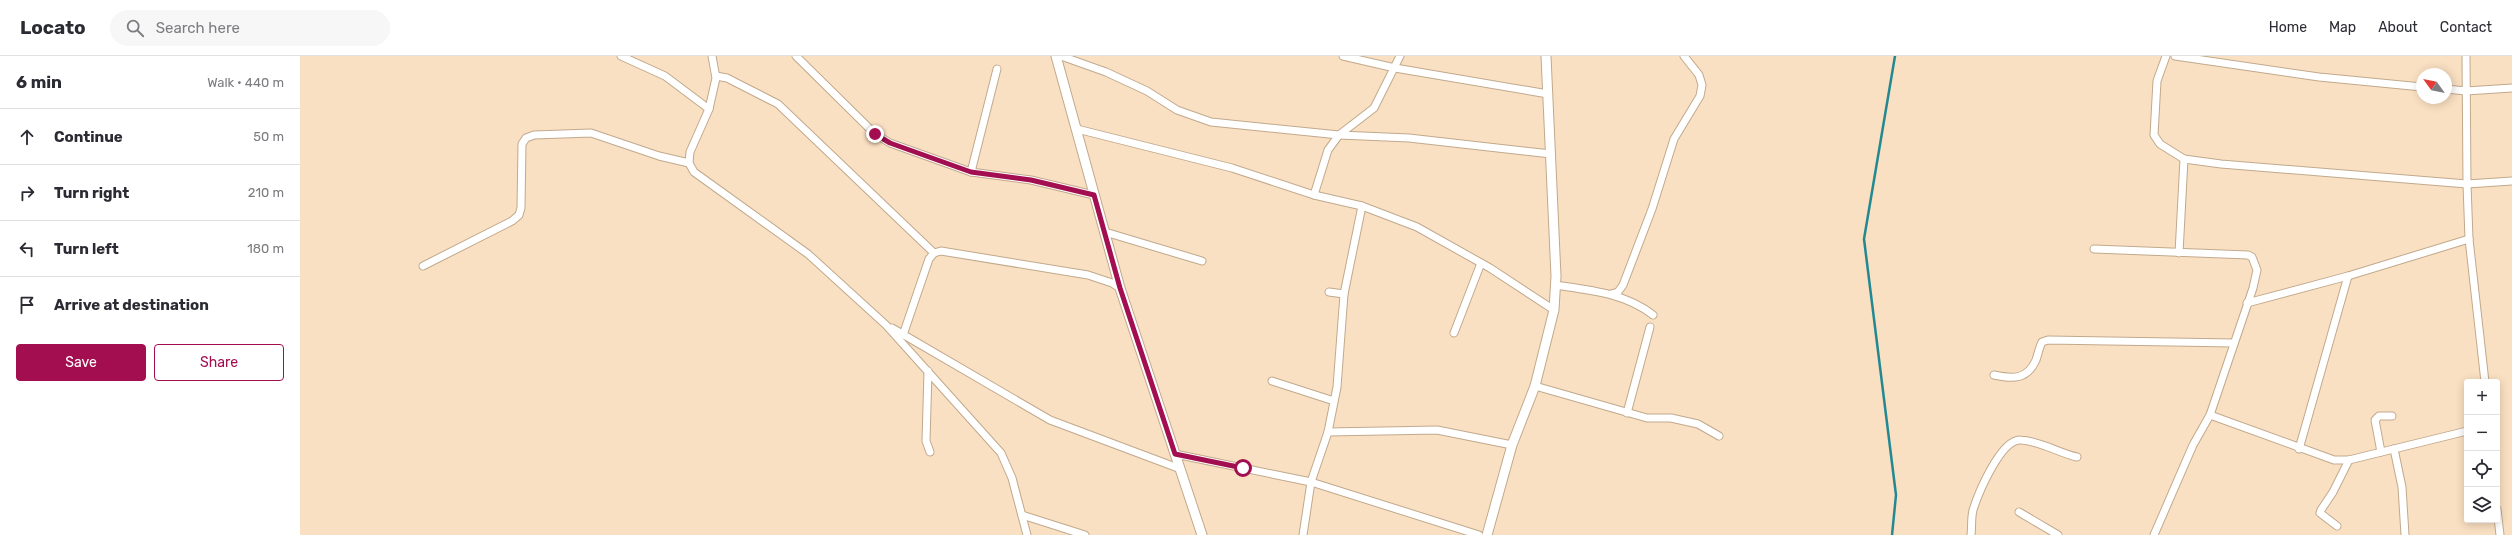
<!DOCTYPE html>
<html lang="en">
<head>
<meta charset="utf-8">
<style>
	body { margin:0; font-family:Rubik,sans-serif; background:#f7f7f7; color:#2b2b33 }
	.controls { position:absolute; right:12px; bottom:12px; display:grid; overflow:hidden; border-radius:4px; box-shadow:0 2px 10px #0003 }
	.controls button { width:36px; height:36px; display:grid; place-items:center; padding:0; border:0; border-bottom:1px solid #e1e1e2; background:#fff; color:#2b2b33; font:20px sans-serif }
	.compass { position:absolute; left:2116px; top:12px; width:36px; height:36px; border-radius:50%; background:#fff; box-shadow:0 2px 10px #0003; rotate:303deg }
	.stop { position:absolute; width:12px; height:12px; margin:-9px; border:3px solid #a20e50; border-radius:50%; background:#fff }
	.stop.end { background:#a20e50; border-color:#fff; box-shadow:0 1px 4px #0008 }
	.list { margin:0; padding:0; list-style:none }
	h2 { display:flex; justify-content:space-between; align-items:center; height:52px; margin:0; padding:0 16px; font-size:17px }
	h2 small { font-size:13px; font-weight:400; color:#7c7c81 }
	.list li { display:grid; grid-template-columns:26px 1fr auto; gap:12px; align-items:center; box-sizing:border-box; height:56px; padding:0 16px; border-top:1px solid #e1e1e2 }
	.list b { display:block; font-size:15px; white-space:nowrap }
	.list em { font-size:13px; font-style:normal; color:#7c7c81 }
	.actions { display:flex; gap:8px; padding:12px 16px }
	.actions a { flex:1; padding:9px 0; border:1px solid #a20e50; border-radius:4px; text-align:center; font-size:14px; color:#a20e50 }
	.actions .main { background:#a20e50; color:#fff }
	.icon { flex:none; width:22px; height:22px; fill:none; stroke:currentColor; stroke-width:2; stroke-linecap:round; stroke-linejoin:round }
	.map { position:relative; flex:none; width:2212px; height:479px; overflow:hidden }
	header { display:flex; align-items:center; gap:24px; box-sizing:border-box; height:56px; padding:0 20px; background:#fff; border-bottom:1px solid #e1e1e2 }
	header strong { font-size:19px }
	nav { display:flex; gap:22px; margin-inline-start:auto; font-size:14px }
	.search { width:280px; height:36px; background:#f7f7f7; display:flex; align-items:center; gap:10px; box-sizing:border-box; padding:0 14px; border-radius:22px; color:#7c7c81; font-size:15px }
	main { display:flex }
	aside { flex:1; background:#fff }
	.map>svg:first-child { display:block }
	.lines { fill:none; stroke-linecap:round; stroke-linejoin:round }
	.stream { stroke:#228992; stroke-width:2.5 }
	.street-casing { stroke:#c1a98c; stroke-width:9 }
	.secondary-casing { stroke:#c1a98c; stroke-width:11 }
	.street { stroke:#fff; stroke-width:7 }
	.secondary { stroke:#fff; stroke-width:9 }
	.route { stroke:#a20e50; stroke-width:5 }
</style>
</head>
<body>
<header>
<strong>Locato</strong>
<div class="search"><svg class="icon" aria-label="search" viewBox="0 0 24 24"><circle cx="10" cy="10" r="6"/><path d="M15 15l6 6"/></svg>Search here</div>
<nav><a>Home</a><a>Map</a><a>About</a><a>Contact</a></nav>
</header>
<main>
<aside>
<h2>6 min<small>Walk · 440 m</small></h2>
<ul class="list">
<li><svg class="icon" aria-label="ahead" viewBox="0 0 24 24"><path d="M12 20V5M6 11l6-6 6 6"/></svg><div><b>Continue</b></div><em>50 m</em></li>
<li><svg class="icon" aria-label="right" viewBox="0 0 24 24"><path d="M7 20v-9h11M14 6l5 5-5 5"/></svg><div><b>Turn right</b></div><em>210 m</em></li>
<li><svg class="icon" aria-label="left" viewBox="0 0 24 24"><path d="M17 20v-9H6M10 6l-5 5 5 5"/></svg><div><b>Turn left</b></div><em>180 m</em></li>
<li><svg class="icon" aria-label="arrive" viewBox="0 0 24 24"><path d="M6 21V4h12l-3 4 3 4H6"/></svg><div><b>Arrive at destination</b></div></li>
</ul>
<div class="actions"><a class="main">Save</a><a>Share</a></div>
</aside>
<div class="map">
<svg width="2212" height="479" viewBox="0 0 2212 479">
	<rect width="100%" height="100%" fill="#fae0c2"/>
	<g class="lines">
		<polyline class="stream" points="1592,479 1596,439 1564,183 1595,0"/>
		<defs>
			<g id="street">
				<polyline points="321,0 365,20 409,53"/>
				<polyline points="412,0 416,22 409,53 390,96 389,107 394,116 508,198 586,269 701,397 712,422 727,479"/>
				<polyline points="496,0 575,78 590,87 671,116 731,124 794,139"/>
				<polyline points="761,0 806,16 847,35 877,54 911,66 1039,79 1109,82 1251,98"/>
				<polyline points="1043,0 1095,12 1248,38"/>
				<polyline points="1866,0 1857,25 1854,79 1860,88 1884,103 1921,108 2167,128 2169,183 2185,326"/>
				<polyline points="1875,0 2019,21 2122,31"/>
				<polyline points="2166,0 2167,128 2212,125"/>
				<polyline points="416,20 427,22 478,48 634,197"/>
				<polyline points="2146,33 2166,35 2212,32"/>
				<polyline points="777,73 932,112 1014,139 1062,150 1117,171 1190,212 1254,254"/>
				<polyline points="671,116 697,13"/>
				<polyline points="1014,139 1028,94 1039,79 1074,52 1100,0"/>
				<polyline points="805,176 902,205"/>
				<polyline points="1794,193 1948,199 1952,201 1957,214 1953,232 1910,359 1893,389 1854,479"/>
				<polyline points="1879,197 1884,103"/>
				<polyline points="123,210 212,165 219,159 221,152 222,88 226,82 234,79 291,77 359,100 389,107"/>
				<path d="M 1255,229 C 1289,234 1325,237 1353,259"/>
				<polyline points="1029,236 1044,238"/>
				<polyline points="1311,238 1318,236 1323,229 1352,153 1374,83 1400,40 1402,29 1399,19 1384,0"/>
				<polyline points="1947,247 2048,220 2169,183"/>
				<polyline points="592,272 750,364 878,412"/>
				<polyline points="1154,277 1181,207"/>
				<polyline points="603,279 629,203 634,197 641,195 788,219 812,227 820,232"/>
				<polyline points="628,315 626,385 630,396"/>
				<path d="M 1694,319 C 1713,323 1727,324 1736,304 C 1738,298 1739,292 1742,286 L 1748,284 L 1934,287"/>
				<polyline points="972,325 1034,345"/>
				<polyline points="1235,330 1347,362 1371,362 1398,368 1419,380"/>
				<polyline points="1327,357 1350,271"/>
				<polyline points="1910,359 2034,404 2049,404 2167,375"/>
				<polyline points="1028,376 1137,374 1212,389"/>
				<polyline points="1999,393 2048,220"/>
				<polyline points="2094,393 2102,431 2105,479"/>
				<polyline points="2081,396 2075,364 2079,360 2092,360"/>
				<polyline points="875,398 1011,426 1179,479"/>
				<polyline points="2197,453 2200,479"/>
				<polyline points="1719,456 1758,479"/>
				<polyline points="722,459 785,479"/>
				<polyline points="2037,470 2020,457 2021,454 2033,436 2049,404"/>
				<polyline points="1003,479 1011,426 1028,376 1037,331 1044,238 1062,150"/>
				<path d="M 1671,479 C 1672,471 1671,462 1673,454 C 1678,438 1701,382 1721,384 C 1740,385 1759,397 1777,401"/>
			</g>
			<g id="secondary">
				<polyline points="756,0 820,232 902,479"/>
				<polyline points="1187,479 1212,389 1235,330 1254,254 1256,220 1246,0"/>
			</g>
		</defs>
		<use href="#street" class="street-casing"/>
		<use href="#secondary" class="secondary-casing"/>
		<use href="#street" class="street"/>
		<use href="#secondary" class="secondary"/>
	</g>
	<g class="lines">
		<polyline class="route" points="575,78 590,87 671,116 731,124 794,139 820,232 875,398 943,412"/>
	</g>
</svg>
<div class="controls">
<button>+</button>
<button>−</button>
<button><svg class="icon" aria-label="locate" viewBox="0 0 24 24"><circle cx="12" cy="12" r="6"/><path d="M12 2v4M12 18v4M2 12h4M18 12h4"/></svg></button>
<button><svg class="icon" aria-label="layers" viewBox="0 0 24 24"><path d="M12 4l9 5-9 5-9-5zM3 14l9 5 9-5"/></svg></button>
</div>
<svg class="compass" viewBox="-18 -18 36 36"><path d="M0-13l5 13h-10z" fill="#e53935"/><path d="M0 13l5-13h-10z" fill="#7c7c81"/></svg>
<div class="stop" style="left:943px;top:412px"></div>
<div class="stop end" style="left:575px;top:78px"></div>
</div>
</main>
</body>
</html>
